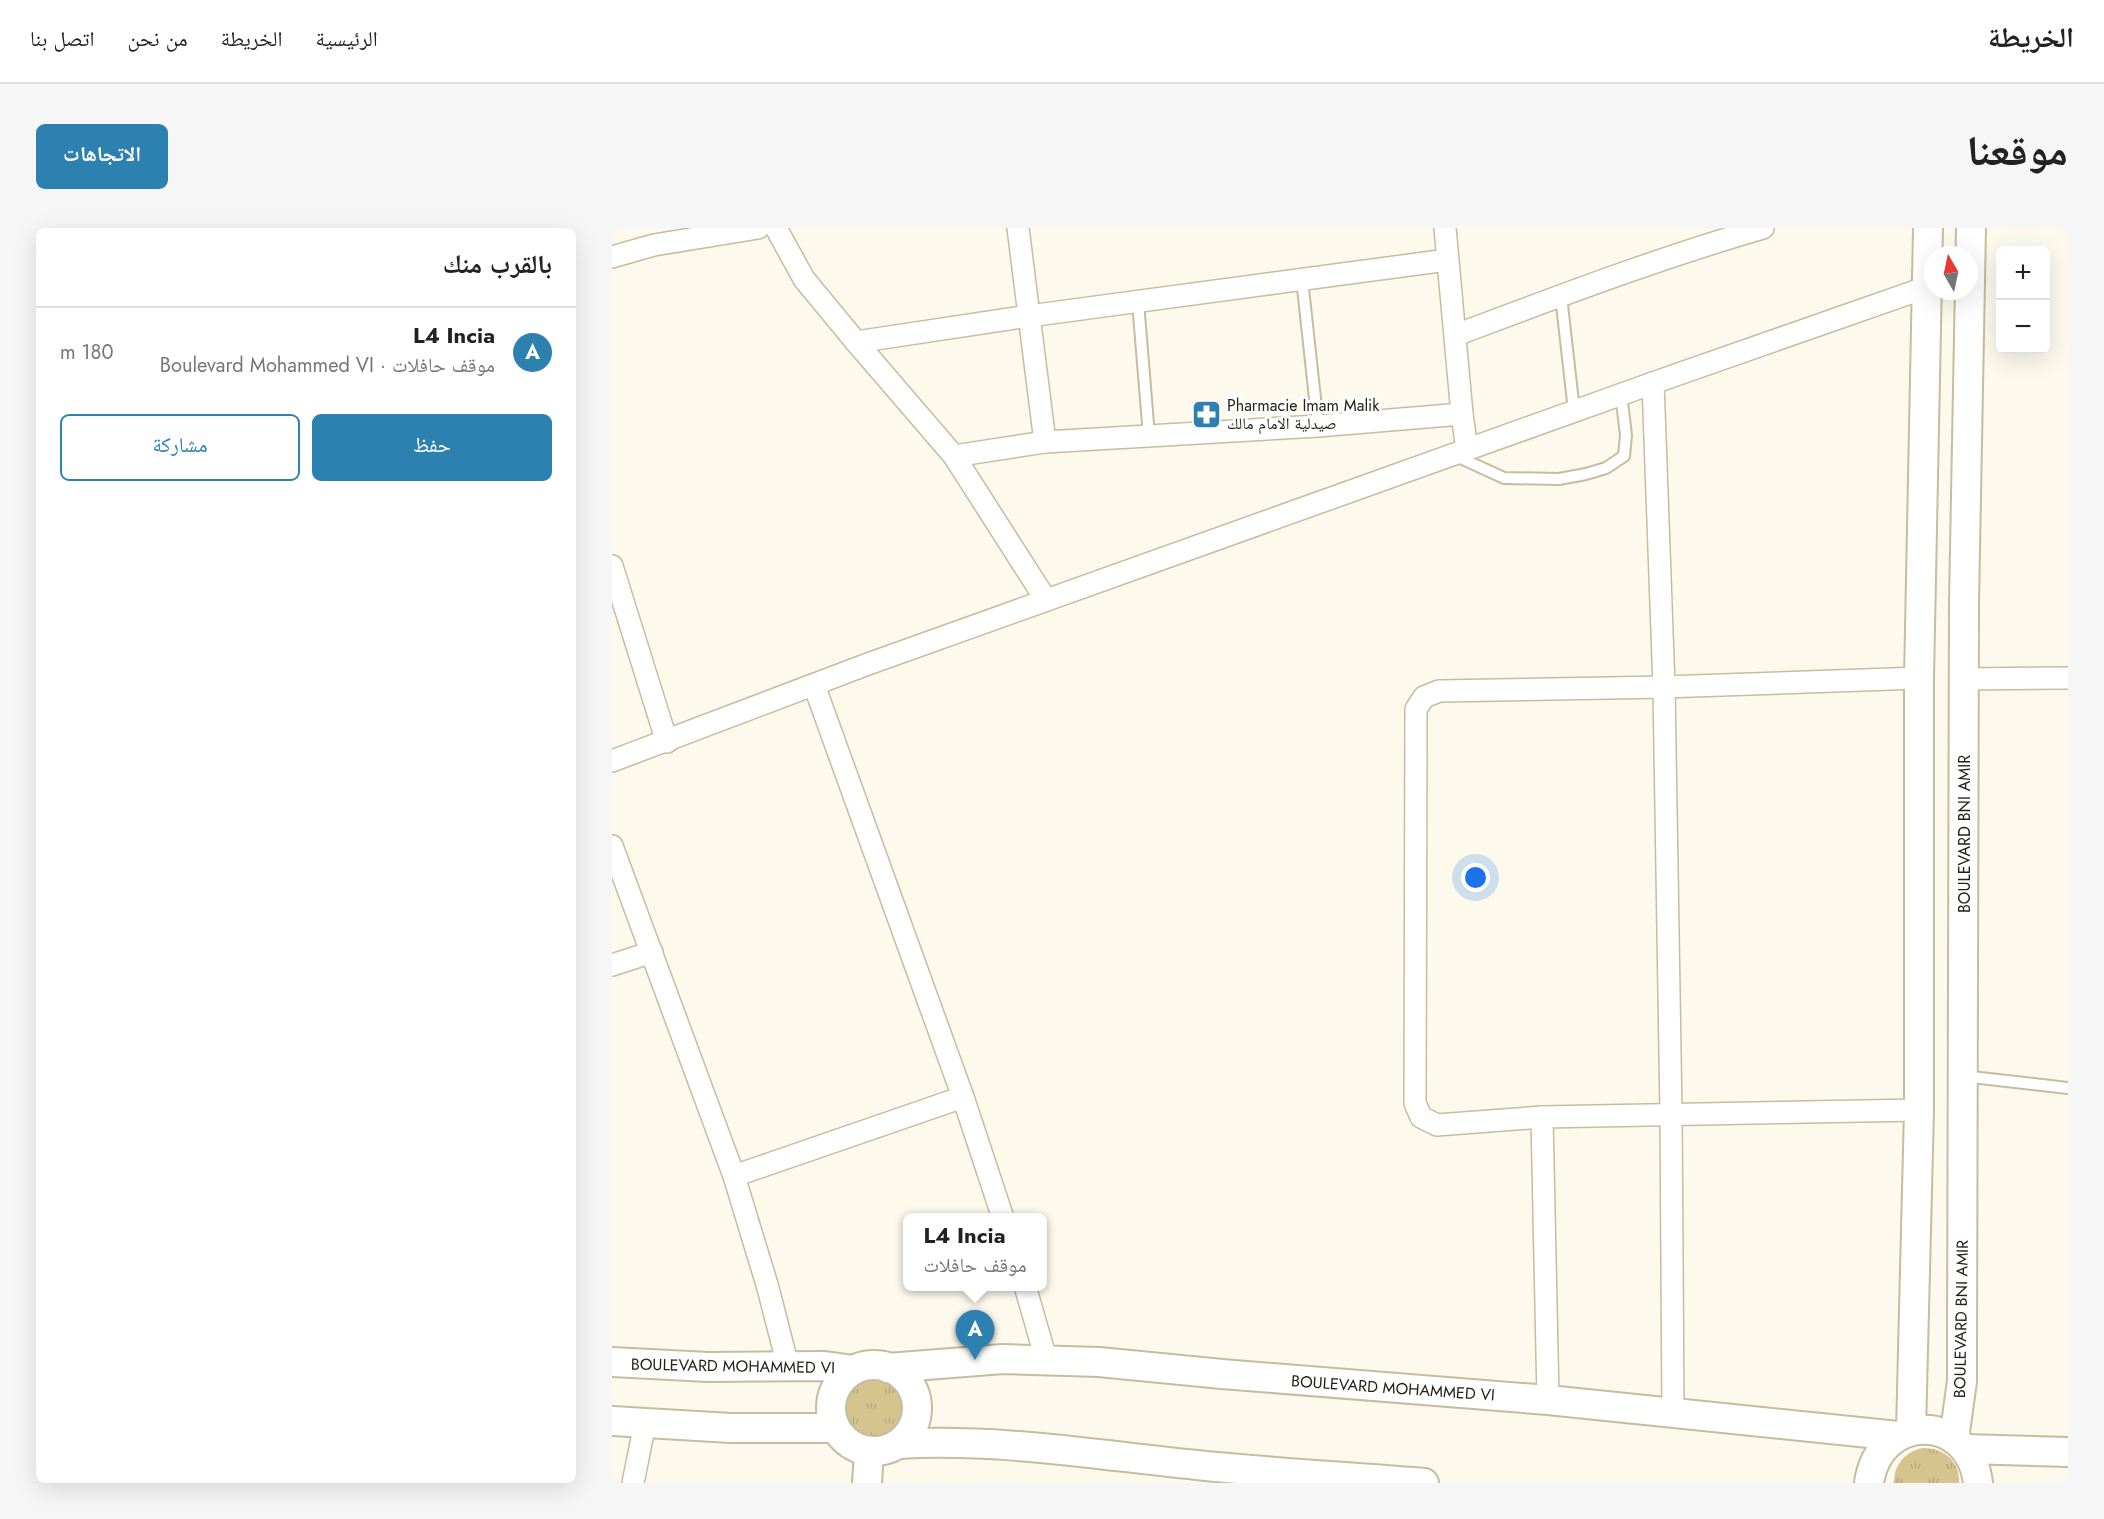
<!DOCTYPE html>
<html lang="ar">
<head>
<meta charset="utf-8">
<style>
	body { margin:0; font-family:Jost,"Noto Naskh Arabic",sans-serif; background:#f6f6f6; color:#222; direction:rtl }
	.controls { position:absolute; right:18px; top:18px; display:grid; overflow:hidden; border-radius:9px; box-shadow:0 6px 24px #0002 }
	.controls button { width:54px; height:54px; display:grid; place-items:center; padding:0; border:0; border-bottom:2px solid #e0e0e0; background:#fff; color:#222; font:30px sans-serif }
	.compass { position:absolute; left:1312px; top:18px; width:54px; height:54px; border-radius:50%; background:#fff; box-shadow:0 6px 24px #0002; rotate:351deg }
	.you { position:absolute; left:864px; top:650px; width:21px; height:21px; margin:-15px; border:4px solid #fff; border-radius:50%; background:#1a73e8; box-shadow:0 0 0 9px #1a73e833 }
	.badge { display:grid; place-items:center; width:39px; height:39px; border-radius:50%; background:#2d81b1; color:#fff; font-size:20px; font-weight:700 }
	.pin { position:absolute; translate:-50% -50px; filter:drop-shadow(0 2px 3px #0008) }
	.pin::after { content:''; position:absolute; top:32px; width:21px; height:18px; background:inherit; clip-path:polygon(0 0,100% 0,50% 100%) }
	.popup { position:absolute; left:291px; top:985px; width:144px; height:78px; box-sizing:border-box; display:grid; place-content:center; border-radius:9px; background:#fff; filter:drop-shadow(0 2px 4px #0005); font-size:20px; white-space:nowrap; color:#767676 }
	.popup b { font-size:22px; color:#222 }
	.popup::after { content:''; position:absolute; left:50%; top:100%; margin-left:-12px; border:12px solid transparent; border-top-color:#fff }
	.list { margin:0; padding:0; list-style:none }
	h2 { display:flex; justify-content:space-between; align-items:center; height:78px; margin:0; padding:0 24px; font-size:26px }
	h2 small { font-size:20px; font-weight:400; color:#767676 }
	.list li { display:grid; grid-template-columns:39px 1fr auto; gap:18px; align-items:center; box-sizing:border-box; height:90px; padding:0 24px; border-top:2px solid #e0e0e0 }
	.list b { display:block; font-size:22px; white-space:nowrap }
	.list p { margin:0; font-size:20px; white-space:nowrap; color:#767676 }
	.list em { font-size:20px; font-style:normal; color:#767676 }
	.actions { display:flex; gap:12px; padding:18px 24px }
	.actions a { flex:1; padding:14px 0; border:2px solid #2d81b1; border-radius:9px; text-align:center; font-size:21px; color:#2d81b1 }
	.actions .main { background:#2d81b1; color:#fff }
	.map { position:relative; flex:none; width:1456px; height:1255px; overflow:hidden; direction:ltr; border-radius:9px }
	header { display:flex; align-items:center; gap:36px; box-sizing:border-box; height:84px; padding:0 30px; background:#fff; border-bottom:2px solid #e0e0e0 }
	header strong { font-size:28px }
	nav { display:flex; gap:33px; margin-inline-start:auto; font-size:21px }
	.intro { display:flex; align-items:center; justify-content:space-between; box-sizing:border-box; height:144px; padding:0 36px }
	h1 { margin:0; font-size:42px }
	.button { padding:15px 27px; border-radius:9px; background:#2d81b1; color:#fff; font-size:21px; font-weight:700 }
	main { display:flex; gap:36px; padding:0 36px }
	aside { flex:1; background:#fff; border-radius:9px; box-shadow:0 6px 24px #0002 }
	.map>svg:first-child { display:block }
	.park { fill:url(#park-tufts) }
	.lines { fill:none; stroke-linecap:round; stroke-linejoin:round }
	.lane-casing { stroke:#c6bca0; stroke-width:14 }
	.street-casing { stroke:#c6bca0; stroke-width:24 }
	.secondary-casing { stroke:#c6bca0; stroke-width:32 }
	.lane { stroke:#fff; stroke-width:10 }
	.street { stroke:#fff; stroke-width:21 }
	.secondary { stroke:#fff; stroke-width:28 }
	.labels { text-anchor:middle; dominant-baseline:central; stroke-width:6; stroke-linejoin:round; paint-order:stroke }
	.poi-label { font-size:16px; fill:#252116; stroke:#fff; text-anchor:start }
	.street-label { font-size:16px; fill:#252116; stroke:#fff }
</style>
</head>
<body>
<header>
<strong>الخريطة</strong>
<nav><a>الرئيسية</a><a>الخريطة</a><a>من نحن</a><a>اتصل بنا</a></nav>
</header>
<div class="intro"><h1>موقعنا</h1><a class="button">الاتجاهات</a></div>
<main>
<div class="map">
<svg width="1456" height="1255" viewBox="0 0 1456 1255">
	<defs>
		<pattern id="park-tufts" width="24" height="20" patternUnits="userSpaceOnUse" patternTransform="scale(1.5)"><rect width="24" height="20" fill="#d6c48f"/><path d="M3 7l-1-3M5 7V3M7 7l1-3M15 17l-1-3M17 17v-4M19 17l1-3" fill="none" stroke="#b8a87b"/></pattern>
	</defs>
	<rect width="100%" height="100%" fill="#fdf9ed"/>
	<g class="park">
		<circle cx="264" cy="1176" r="32"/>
		<path d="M 1311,1220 C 1332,1220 1348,1233 1347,1255 L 1282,1255 C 1282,1236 1293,1224 1311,1220 Z"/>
	</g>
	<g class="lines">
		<defs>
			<g id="lane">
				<polyline points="690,51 706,198"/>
				<polyline points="949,68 962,183"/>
				<polyline points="526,74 537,208"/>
				<polyline points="842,227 892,250 947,251 974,246 994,240 1012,228 1014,207 1009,166"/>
				<polyline points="1351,848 1456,860"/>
			</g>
			<g id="street">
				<polyline points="164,0 192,51 244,114 342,228 434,372"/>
				<polyline points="406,0 433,214"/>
				<polyline points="833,0 850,186 855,222"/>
				<polyline points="0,29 42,17 146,0"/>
				<path d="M 844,107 C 945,69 1047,30 1151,0"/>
				<polyline points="244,114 417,88 835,32"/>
				<polyline points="1041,155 1052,459 1059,886 1061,1183"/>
				<polyline points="342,228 433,214 706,198 850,186"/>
				<polyline points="0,338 55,514"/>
				<polyline points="1307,450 1052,459 827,463 812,469 804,481 803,875 809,889 825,897 930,889 1307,882"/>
				<polyline points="1352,451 1456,450"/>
				<polyline points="202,457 351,869 391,990"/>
				<polyline points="0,533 256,436 1041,155 1321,57"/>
				<polyline points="0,618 122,948 156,1060 176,1138"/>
				<polyline points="0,737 40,724"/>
				<polyline points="930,889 936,1172"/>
				<polyline points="122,948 351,869"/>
				<polyline points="413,1058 434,1131"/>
				<polyline points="21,1255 33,1195"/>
			</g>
			<g id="secondary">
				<polyline points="0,1134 96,1139 213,1138 242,1142"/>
				<circle cx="262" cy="1180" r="43"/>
				<polyline points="276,1140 391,1131 487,1134 610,1146 936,1172 1286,1208"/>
				<polyline points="0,1193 119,1200 223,1200"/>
				<polyline points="1299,1203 1307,882 1307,450 1316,0"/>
				<polyline points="1342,1211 1350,1153 1350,1121 1352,375 1359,0"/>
				<path d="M 286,1216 C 389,1210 491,1228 594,1238 C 666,1245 739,1249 812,1255"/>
				<polyline points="1354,1221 1456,1224"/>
				<polyline points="255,1255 257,1223"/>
				<path d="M 1257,1255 C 1267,1184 1358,1184 1366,1255"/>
			</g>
		</defs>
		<use href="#lane" class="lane-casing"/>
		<use href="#street" class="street-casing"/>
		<use href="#secondary" class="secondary-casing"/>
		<use href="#lane" class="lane"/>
		<use href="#street" class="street"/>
		<use href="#secondary" class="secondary"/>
	</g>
	<defs>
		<symbol id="pharmacy-square" viewBox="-11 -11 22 22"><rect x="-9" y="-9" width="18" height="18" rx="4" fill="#2d81b1" stroke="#fff"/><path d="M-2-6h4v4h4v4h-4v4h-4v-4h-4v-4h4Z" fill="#fff"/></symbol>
	</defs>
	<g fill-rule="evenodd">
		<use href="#pharmacy-square" x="578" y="170" width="33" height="33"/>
	</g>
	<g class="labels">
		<g class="poi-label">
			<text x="615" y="177">Pharmacie Imam Malik<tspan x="615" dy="18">صيدلية الامام مالك</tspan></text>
		</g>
		<g class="street-label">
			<text transform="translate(1352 606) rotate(-90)">BOULEVARD BNI AMIR</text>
			<text transform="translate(1349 1091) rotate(-89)">BOULEVARD BNI AMIR</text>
			<text transform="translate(121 1138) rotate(1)">BOULEVARD MOHAMMED VI</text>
			<text transform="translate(781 1160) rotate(4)">BOULEVARD MOHAMMED VI</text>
		</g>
	</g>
</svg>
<div class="controls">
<button>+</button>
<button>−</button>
</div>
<svg class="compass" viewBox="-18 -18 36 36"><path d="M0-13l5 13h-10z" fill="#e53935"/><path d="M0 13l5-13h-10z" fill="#767676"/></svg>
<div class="you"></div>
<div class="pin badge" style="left:363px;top:1132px">A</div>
<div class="popup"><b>L4 Incia</b>موقف حافلات</div>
</div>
<aside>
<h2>بالقرب منك<small></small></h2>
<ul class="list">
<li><span class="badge">A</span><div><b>L4 Incia</b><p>موقف حافلات · Boulevard Mohammed VI</p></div><em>180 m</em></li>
</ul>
<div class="actions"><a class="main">حفظ</a><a>مشاركة</a></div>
</aside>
</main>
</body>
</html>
